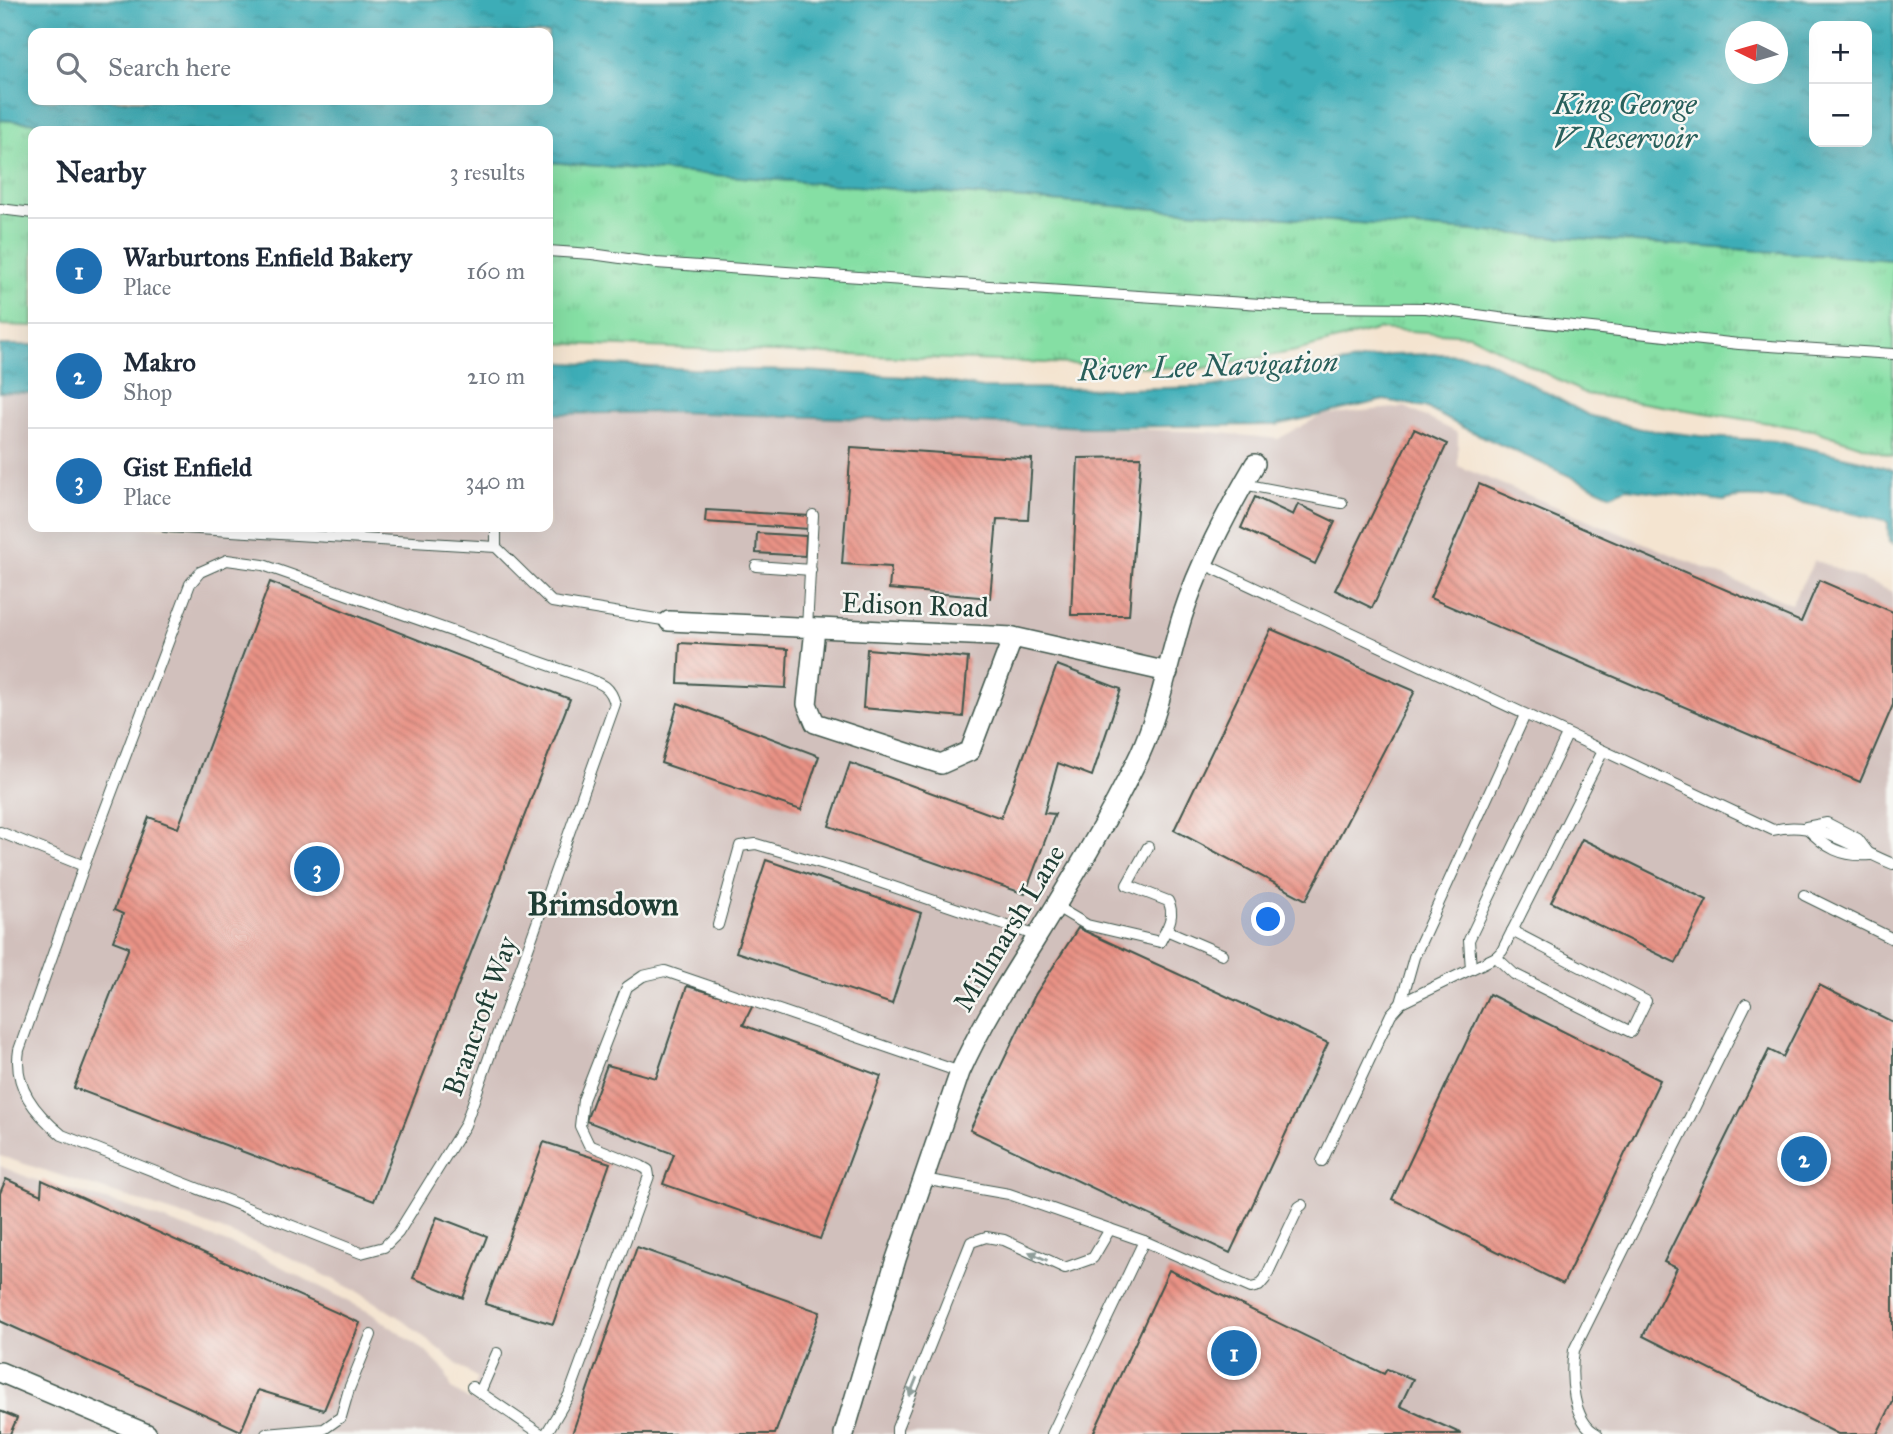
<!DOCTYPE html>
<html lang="en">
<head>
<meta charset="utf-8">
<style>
	body { margin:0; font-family:"IM FELL Great Primer",serif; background:#f2f2f3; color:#1f2937 }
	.controls { position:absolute; right:21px; top:21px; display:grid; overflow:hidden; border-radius:14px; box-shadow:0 7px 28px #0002 }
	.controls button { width:63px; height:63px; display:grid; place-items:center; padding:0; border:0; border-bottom:2px solid #e0e1e3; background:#fff; color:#1f2937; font:35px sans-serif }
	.compass { position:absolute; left:1725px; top:21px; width:63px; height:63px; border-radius:50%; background:#fff; box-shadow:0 7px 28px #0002; rotate:275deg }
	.you { position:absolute; left:1269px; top:920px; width:24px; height:24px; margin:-18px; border:5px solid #fff; border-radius:50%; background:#1a73e8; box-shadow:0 0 0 10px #1a73e833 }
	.badge { display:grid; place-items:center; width:46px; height:46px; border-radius:50%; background:#1f6fb2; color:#fff; font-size:23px; font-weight:700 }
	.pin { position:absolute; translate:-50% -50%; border:4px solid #fff; box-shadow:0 2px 7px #0006 }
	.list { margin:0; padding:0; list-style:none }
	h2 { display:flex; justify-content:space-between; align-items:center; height:91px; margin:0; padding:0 28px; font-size:30px }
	h2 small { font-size:23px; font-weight:400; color:#747a83 }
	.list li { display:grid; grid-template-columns:46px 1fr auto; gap:21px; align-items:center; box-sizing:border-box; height:105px; padding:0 28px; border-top:2px solid #e0e1e3 }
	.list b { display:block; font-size:26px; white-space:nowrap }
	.list p { margin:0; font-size:23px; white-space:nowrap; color:#747a83 }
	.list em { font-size:23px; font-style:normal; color:#747a83 }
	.icon { flex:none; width:38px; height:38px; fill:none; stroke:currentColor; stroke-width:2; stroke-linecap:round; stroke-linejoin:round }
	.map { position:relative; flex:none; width:1893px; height:1434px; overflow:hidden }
	.search { position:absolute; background:#fff; box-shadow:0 7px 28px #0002; left:28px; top:28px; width:525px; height:77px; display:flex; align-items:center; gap:18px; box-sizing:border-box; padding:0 24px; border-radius:14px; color:#747a83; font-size:26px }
	.panel { position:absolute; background:#fff; box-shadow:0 7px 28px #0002; left:28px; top:126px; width:525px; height:406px; border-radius:14px }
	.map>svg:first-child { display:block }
	.industrial { fill:#d1c0bc }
	.grass { fill:url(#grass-tufts); stroke:#528e6c; stroke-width:2 }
	.water { fill:url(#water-ripples); stroke:#2e7576; stroke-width:2; fill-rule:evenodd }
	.building { fill:url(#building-back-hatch) }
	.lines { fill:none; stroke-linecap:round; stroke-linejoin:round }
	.service-casing { stroke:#3f564b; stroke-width:12 }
	.minor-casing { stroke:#3f564b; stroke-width:22 }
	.service { stroke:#fff; stroke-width:10 }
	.minor { stroke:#fff; stroke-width:19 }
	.oneway { fill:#8f9e9a }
	.labels { text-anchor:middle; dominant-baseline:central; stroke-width:5; stroke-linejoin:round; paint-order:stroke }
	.street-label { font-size:28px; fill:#1f3d34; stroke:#f6f6f2 }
	.water-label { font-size:30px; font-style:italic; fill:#285f5b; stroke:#f6f6f2 }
	.quarter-label { font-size:32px; font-weight:bold; fill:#1f3d34; stroke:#f6f6f2 }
</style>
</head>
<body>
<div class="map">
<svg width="1893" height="1434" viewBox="0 0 1893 1434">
	<defs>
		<pattern id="grass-tufts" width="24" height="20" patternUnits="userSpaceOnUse" patternTransform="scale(1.75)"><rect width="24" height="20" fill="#85dfa4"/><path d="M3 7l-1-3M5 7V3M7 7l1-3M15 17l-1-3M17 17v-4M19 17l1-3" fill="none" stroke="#72c08e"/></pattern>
		<pattern id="water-ripples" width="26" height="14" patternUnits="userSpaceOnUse" patternTransform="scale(1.75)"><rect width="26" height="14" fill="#3cadb7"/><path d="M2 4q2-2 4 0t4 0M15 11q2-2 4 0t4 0" fill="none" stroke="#328e96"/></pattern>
		<pattern id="building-back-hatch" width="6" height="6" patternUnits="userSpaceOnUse" patternTransform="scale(1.75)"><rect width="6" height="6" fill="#e99285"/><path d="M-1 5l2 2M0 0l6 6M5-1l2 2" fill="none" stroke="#bc786e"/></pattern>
	</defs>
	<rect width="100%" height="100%" fill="#f6f6f2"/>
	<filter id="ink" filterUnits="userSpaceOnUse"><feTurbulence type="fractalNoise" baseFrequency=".0143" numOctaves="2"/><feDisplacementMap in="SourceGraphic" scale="14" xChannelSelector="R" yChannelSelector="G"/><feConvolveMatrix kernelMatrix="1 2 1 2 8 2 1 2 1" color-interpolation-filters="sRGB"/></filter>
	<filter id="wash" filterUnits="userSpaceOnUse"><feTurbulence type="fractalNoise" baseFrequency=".00686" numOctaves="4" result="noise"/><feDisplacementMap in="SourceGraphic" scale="28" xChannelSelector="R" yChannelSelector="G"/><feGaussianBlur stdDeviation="1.57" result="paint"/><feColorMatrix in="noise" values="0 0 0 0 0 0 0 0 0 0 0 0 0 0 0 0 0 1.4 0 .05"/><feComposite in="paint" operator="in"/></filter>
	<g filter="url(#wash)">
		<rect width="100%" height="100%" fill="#f4e4d0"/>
		<polygon class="industrial" points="0,387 33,390 33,527 548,527 548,414 674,412 1211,432 1278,439 1322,415 1405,407 1458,433 1458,466 1791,604 1815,560 1893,592 1893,1434 0,1434 0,1166 32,1179 123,1205 255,1253 369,1312 424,1350 445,1371 452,1389 469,1400 477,1378 458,1365 403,1320 358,1292 281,1253 188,1217 0,1156"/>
		<g class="grass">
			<polygon points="0,120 156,131 33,131 33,326 0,325"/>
			<polygon points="548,162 1128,207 1893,260 1893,456 1813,430 1586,394 1470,335 1379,329 1296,351 1199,369 548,343"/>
		</g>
		<g class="water">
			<path d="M 0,0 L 1893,0 L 1893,260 L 1128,207 L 548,162 L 548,131 L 156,131 L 0,120 ZM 1814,26 L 1867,26 L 1867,142 L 1814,142 ZM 1736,32 L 1778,32 L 1778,74 L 1736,74 ZM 33,33 L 548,33 L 548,100 L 33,100 Z"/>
			<polygon points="0,345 33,345 33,393 0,392"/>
			<path d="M 1446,354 L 1481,357 L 1588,415 L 1641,429 L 1709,437 L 1775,441 L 1865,461 L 1893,470 L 1893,544 L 1889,542 L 1888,522 C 1854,514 1755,488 1724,501 L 1627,488 L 1611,495 L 1464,428 L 1425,407 L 1384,400 L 1276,425 L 1090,427 L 674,412 L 548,414 L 548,362 L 692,369 L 805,371 L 923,378 L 982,388 L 1125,389 L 1209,387 L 1390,355 Z"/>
		</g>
		<g id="blocks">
			<g class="building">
				<polygon points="1414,429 1447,444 1372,608 1335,590"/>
				<polygon points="851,447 1032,459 1028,520 997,519 990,598 889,589 891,567 842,564"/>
				<polygon points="1141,457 1129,615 1071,615 1078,458"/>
				<polygon points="1479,484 1801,622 1819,580 1893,612 1893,705 1860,782 1430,598"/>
				<polygon points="1255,497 1293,515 1298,504 1335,522 1315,564 1241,528"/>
				<polygon points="706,510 810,516 809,529 705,522"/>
				<polygon points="757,533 806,536 805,556 756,553"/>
				<polygon points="270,582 570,699 374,1201 74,1088 129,947 113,941 123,914 114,910 149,817 178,828"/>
				<polygon points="1271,629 1415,691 1306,900 1174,830"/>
				<polygon points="680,643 788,649 786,688 678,683"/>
				<polygon points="867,649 968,658 963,717 863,708"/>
				<polygon points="1057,665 1121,689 1092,776 1058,763 1044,813 1055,814 1025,894 829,826 850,763 1001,818"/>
				<polygon points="678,703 819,756 801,810 661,763"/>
				<polygon points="1582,839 1707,900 1676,963 1551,902"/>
				<polygon points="766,860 921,913 892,1004 736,952"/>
				<polygon points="1078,928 1328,1043 1230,1253 970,1130 1035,995"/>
				<polygon points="1819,985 1893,1022 1893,1402 1877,1434 1838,1434 1643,1336 1677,1268 1664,1262 1769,1050 1783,1057"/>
				<polygon points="687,986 753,1005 743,1025 881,1076 820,1239 663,1184 674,1154 586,1121 607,1065 656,1078"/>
				<polygon points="1489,994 1660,1080 1563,1284 1392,1199"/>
				<polygon points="544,1142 610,1163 553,1324 485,1304"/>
				<polygon points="6,1179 41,1195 42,1180 360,1323 324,1410 258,1390 241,1431 0,1321 0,1193"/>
				<polygon points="437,1217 487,1236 463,1298 413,1278"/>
				<polygon points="637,1247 820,1312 775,1434 572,1434"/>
				<polygon points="1169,1270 1384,1374 1387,1369 1413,1379 1400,1406 1462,1434 1093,1434"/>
				<polygon points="0,1411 17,1418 10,1434 0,1434"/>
			</g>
		</g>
	</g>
	<g filter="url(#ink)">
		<use href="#blocks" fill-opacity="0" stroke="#3f564b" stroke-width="2"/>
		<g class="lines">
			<defs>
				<g id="service">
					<polyline points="0,209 33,213"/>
					<polyline points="548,251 592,254 656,263 1032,289 1307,307 1426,308 1499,318 1739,344 1893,354"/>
					<polyline points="1243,484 1342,503"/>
					<polyline points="165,527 496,547 552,602 669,621"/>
					<polyline points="496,527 496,547"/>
					<path d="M 227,560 L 263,565 L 580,676 C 598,683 610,683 615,704 L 465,1125 L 398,1233 L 384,1247 L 361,1253 L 62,1135 C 35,1113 13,1087 19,1050 L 84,866 L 190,584 L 200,572 Z"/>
					<path d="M 1204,564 L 1773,830 C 1818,819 1852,848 1893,864"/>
					<polyline points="756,566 811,570"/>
					<polyline points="807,628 813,515"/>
					<path d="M 1827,823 L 1858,839 L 1870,855 C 1842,857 1825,848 1806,827 Z"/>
					<polyline points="0,832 84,866"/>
					<polyline points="1804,895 1893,939"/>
					<path d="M 1055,906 L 1087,925 L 1160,942 C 1167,928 1176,916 1168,901 L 1127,885 L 1148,847"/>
					<polyline points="718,925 740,846 756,844 841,869 1037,936"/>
					<polyline points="1166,930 1222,954"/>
					<polyline points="1496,957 1514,974 1631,1032 1646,1001 1512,931"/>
					<polyline points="1471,969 1469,940 1567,735"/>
					<polyline points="1401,1003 1414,957 1525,715"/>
					<polyline points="1322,1161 1391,1014 1401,1003 1496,957 1502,951 1603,751"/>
					<polyline points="923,1179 1009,1194 1144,1241 1251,1288 1259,1286 1265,1279 1299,1207 1302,1205"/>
					<polyline points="472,1387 541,1434"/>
					<polyline points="480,1392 497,1353"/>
					<polyline points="266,1434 324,1429 341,1417 349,1389 371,1335"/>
					<polyline points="546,1434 569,1395 649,1176 648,1170 641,1166 589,1145 580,1126 583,1100 627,987 643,976 665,971 960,1072"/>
					<polyline points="897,1434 897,1428 971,1242 986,1237 1004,1240 1065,1268 1093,1258 1110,1229"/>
					<polyline points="1052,1434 1144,1241"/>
					<path d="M 1597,1434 C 1572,1421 1570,1376 1574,1350 L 1746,1004"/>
				</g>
				<g id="minor">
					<polyline points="669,621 1013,637 1168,672"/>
					<polyline points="815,629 807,704 815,723 941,764 970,751 1013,637"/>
					<polyline points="0,1372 147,1434"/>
					<path d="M 844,1434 L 896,1259 L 960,1072 C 980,1027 1007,984 1033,943 C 1071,881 1109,819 1140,754 C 1160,710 1168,663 1182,617 C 1199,564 1227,512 1255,464"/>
				</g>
			</defs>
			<use href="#service" class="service-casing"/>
			<use href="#minor" class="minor-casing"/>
			<use href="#service" class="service"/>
			<use href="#minor" class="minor"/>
		</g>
		<defs><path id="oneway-solid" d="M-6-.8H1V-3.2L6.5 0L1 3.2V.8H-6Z" transform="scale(1.75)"/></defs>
		<g class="oneway">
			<use href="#oneway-solid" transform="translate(1038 1256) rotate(-155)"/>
			<use href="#oneway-solid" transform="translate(913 1387) rotate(112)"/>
		</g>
	</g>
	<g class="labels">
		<g class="street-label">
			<text transform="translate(915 605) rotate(2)">Edison Road</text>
			<text transform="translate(1009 928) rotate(-59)">Millmarsh Lane</text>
			<text transform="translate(480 1016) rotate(-70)">Brancroft Way</text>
		</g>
		<g class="water-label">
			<text x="1625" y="104">King George<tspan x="1625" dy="34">V Reservoir</tspan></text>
			<text transform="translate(1208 366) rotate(-2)">River Lee Navigation</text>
		</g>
		<g class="quarter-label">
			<text x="603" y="904">Brimsdown</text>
		</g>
	</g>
</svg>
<div class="controls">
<button>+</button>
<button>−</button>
</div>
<svg class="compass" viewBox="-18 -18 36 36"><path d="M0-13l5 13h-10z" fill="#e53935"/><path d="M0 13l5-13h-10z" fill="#747a83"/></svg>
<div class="you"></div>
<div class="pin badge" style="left:1234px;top:1353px">1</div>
<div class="pin badge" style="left:1804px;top:1159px">2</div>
<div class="pin badge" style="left:317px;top:869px">3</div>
<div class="search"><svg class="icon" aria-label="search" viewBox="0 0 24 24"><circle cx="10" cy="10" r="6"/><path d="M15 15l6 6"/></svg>Search here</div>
<section class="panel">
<h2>Nearby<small>3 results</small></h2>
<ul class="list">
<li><span class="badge">1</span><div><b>Warburtons Enfield Bakery</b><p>Place</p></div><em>160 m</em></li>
<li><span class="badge">2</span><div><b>Makro</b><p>Shop</p></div><em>210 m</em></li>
<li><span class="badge">3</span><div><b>Gist Enfield</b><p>Place</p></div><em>340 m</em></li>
</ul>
</section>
</div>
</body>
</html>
